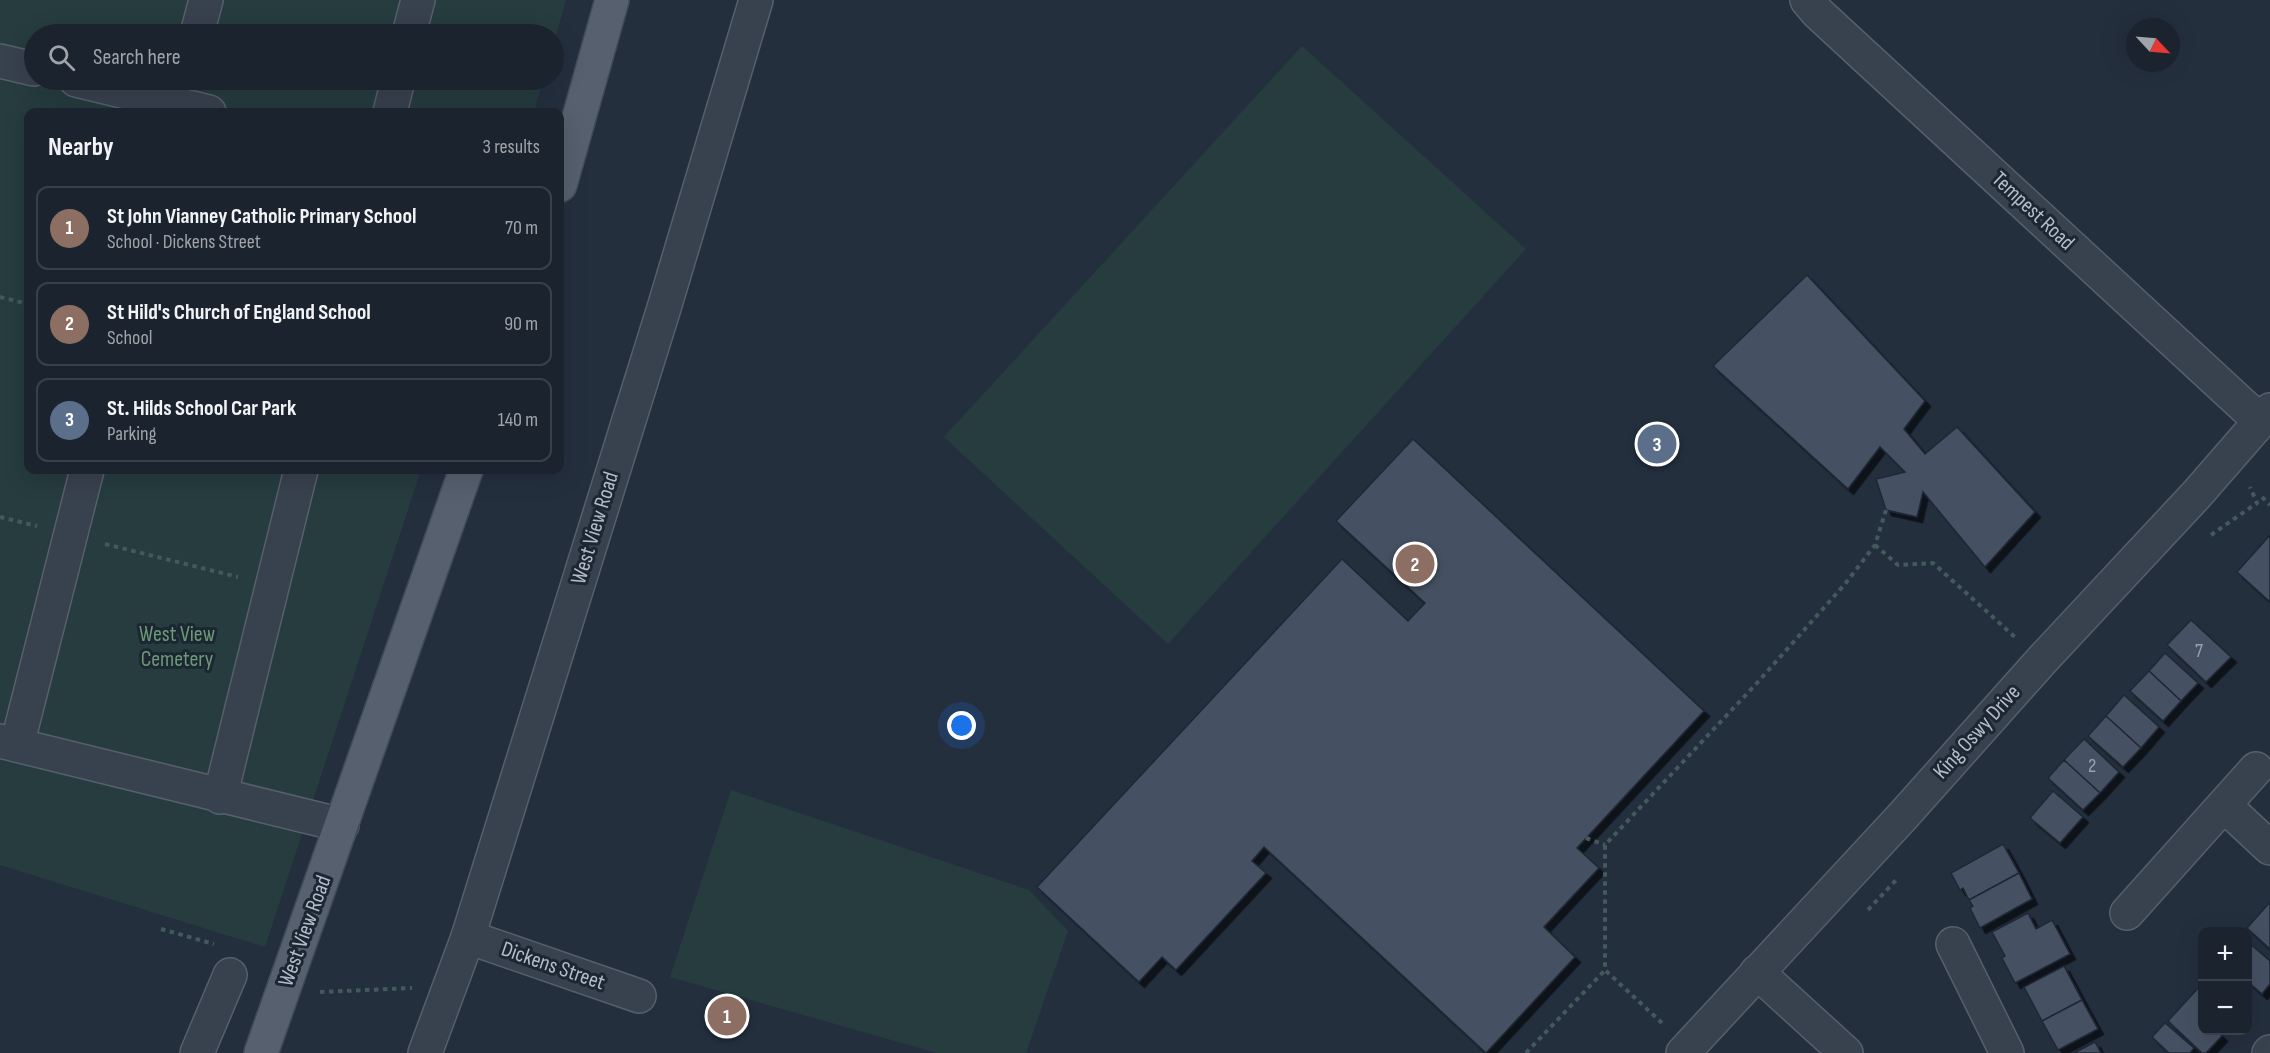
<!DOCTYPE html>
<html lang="en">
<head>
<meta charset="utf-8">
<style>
	body { margin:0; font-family:"Sofia Sans Condensed",sans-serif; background:#242b36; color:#f1f3f6 }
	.controls { position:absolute; right:18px; bottom:18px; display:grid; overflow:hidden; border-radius:12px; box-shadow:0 6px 24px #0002 }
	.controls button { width:54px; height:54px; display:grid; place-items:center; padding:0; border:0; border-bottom:2px solid #39404a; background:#1b232e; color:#f1f3f6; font:30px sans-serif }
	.compass { position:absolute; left:2126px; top:18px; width:54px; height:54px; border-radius:50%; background:#1b232e; box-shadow:0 6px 24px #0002; rotate:116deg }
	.you { position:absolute; left:962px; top:726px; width:21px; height:21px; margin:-15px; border:4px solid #fff; border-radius:50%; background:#1a73e8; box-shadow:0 0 0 9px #1a73e833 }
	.badge { display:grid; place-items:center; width:39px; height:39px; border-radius:50%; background:#8ab4f8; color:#fff; font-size:20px; font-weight:700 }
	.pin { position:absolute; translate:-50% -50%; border:3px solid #fff; box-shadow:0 2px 6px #0006 }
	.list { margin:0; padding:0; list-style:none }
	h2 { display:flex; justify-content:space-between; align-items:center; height:78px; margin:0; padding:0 24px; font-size:26px }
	h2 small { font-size:20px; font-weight:400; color:#a0a4aa }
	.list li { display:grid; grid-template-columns:39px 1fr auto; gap:18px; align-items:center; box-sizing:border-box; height:84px; margin:0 12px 12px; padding:0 12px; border:2px solid #39404a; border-radius:12px }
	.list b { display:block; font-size:22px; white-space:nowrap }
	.list p { margin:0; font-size:20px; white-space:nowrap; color:#a0a4aa }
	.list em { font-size:20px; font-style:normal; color:#a0a4aa }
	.icon { flex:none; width:33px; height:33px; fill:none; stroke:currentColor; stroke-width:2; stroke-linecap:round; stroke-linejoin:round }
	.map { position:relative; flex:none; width:2270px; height:1053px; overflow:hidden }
	.search { position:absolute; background:#1b232e; box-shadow:0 6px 24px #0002; left:24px; top:24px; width:540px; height:66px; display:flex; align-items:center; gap:15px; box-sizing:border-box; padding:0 21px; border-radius:33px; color:#a0a4aa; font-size:22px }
	.panel { position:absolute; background:#1b232e; box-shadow:0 6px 24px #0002; left:24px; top:108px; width:540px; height:366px; border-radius:12px }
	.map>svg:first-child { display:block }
	.green { fill:#263c3f }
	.building { fill:#455162; stroke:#1f2835; stroke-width:1.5; filter:url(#shadow) }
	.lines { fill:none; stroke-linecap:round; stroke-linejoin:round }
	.minor-casing { stroke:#565f6c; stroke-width:36 }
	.major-casing { stroke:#414a57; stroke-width:36 }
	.path { stroke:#44595c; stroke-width:4; stroke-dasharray:4.5 4.5; stroke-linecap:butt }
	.minor { stroke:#38414e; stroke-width:33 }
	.major { stroke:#56606e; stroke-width:33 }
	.labels { text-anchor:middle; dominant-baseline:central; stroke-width:6; stroke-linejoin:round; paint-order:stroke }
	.number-label { font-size:20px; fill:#98a1af }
	.street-label { font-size:22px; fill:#b4bcc9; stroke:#1d2633 }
	.park-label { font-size:22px; fill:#6b9a76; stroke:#1d2633 }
</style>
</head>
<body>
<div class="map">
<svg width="2270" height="1053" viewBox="0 0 2270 1053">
	<defs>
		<filter id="shadow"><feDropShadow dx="5.5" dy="5.5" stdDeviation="0" flood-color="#0009"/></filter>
	</defs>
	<rect width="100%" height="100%" fill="#242f3e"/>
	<g class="green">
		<polygon points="0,0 566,0 554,43 554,34 34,34 34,80 543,80 534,112 28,112 28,470 421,470 265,947 0,865"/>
		<polygon points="1302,46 1526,249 1168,644 944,437"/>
		<polygon points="731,790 1029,890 1068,931 1026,1053 937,1053 670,977"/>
	</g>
	<g class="building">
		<polygon points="1807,275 1925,401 1904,429 1925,454 1957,427 2035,512 1985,567 1923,492 1917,517 1886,510 1876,479 1905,472 1880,447 1848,489 1713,366"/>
		<polygon points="1413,439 1704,711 1577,848 1599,868 1544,927 1575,957 1486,1053 1264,847 1252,861 1266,873 1176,970 1162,957 1139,982 1037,887 1342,559 1408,621 1425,603 1336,521"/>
		<polygon points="2270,535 2270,600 2269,601 2237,572"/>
		<polygon points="2191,620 2231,657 2206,682 2167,645"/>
		<polygon points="2165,653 2198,683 2181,701 2149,671"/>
		<polygon points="2149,671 2181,701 2163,721 2130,691"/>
		<polygon points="2124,695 2159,727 2141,748 2106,716"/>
		<polygon points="2106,716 2141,748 2123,767 2088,736"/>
		<polygon points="2084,739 2119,772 2100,793 2064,760"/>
		<polygon points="2064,760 2100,793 2083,810 2048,778"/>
		<polygon points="2053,791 2083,817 2060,843 2030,818"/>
		<polygon points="2003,844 2019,873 1969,900 1963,888 1960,890 1951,873"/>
		<polygon points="2019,873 2032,899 1980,928 1970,908 1973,906 1969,900"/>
		<polygon points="2270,902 2270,949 2247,928"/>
		<polygon points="2028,913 2036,929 2052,920 2070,954 2015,983 2002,958 2005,956 1992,932"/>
		<polygon points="2248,942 2270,961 2270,984 2262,994 2248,982"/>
		<polygon points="2064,966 2082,1000 2042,1021 2024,987"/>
		<polygon points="2200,986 2202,988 2202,1030 2216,1030 2222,1036 2206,1053 2202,1053 2168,1021"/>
		<polygon points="2082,1000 2098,1029 2058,1050 2042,1021"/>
		<polygon points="2165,1023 2194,1048 2190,1053 2169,1053 2152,1037"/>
		<polygon points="2095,1042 2101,1053 2074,1053"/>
	</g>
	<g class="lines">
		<defs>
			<g id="minor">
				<polyline points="1807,0 1818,13 2260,421"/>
				<polyline points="197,34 206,0"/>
				<polyline points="409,34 418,0"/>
				<polyline points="0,61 34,69"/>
				<polyline points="76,80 209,112"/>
				<polyline points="390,112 398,80"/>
				<polyline points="0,741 342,825"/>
				<polyline points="17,745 87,470"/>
				<polyline points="220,797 301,470"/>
				<polyline points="2224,805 2270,848"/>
				<polyline points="2127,913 2256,769"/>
				<polyline points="468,937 639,996"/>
				<polyline points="1953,944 2007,1053"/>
				<polyline points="1757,972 1846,1053"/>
				<polyline points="197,1053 230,975"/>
				<polyline points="425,1053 468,937 664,308 756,0"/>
				<polyline points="1683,1053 1902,817 2043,659 2197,494 2270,410"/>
				<polyline points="2269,1053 2270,1052"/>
			</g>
			<g id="major">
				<polyline points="560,185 612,0"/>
				<polyline points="261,1053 466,470"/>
			</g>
		</defs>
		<use href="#minor" class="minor-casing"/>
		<use href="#major" class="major-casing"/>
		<g class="path">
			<polyline points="0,297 28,304"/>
			<polyline points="2262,497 2270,505"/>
			<polyline points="0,517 37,526"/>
			<polyline points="2211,535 2257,503 2250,487"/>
			<polyline points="105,544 238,577"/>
			<polyline points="1875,545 1898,565 1933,563 2016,638"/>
			<polyline points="1586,838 1605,845"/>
			<polyline points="1868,910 1896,880"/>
			<polyline points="161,929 214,944"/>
			<polyline points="320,992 412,988"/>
			<polyline points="1662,1023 1605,970 1605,845 1757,683 1845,584 1875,545 1886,510"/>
			<polyline points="1526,1053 1605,970"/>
		</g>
		<use href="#minor" class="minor"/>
		<use href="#major" class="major"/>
	</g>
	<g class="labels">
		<g class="number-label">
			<text x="2199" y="651">7</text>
			<text x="2092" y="766">2</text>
		</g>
		<g class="street-label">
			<text transform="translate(2033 211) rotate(43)">Tempest Road</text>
			<text transform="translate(595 528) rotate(-73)">West View Road</text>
			<text transform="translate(1977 732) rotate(-48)">King Oswy Drive</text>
			<text transform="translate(305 931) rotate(-70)">West View Road</text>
			<text transform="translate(553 966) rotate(19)">Dickens Street</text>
		</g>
		<g class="park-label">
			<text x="177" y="634">West View<tspan x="177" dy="25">Cemetery</tspan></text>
		</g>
	</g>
</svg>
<div class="controls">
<button>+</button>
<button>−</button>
</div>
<svg class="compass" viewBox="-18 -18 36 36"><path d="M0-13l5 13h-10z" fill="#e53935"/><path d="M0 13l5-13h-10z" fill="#a0a4aa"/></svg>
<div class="you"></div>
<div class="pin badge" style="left:727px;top:1016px;background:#8d6e63">1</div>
<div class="pin badge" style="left:1415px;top:564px;background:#8d6e63">2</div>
<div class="pin badge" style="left:1657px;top:444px;background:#5c6f8a">3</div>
<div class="search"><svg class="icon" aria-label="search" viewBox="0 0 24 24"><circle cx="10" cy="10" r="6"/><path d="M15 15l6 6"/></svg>Search here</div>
<section class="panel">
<h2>Nearby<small>3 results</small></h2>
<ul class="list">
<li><span class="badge" style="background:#8d6e63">1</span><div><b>St John Vianney Catholic Primary School</b><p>School · Dickens Street</p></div><em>70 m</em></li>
<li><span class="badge" style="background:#8d6e63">2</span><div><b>St Hild's Church of England School</b><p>School</p></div><em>90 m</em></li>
<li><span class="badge" style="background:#5c6f8a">3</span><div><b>St. Hilds School Car Park</b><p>Parking</p></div><em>140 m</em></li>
</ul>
</section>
</div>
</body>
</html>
